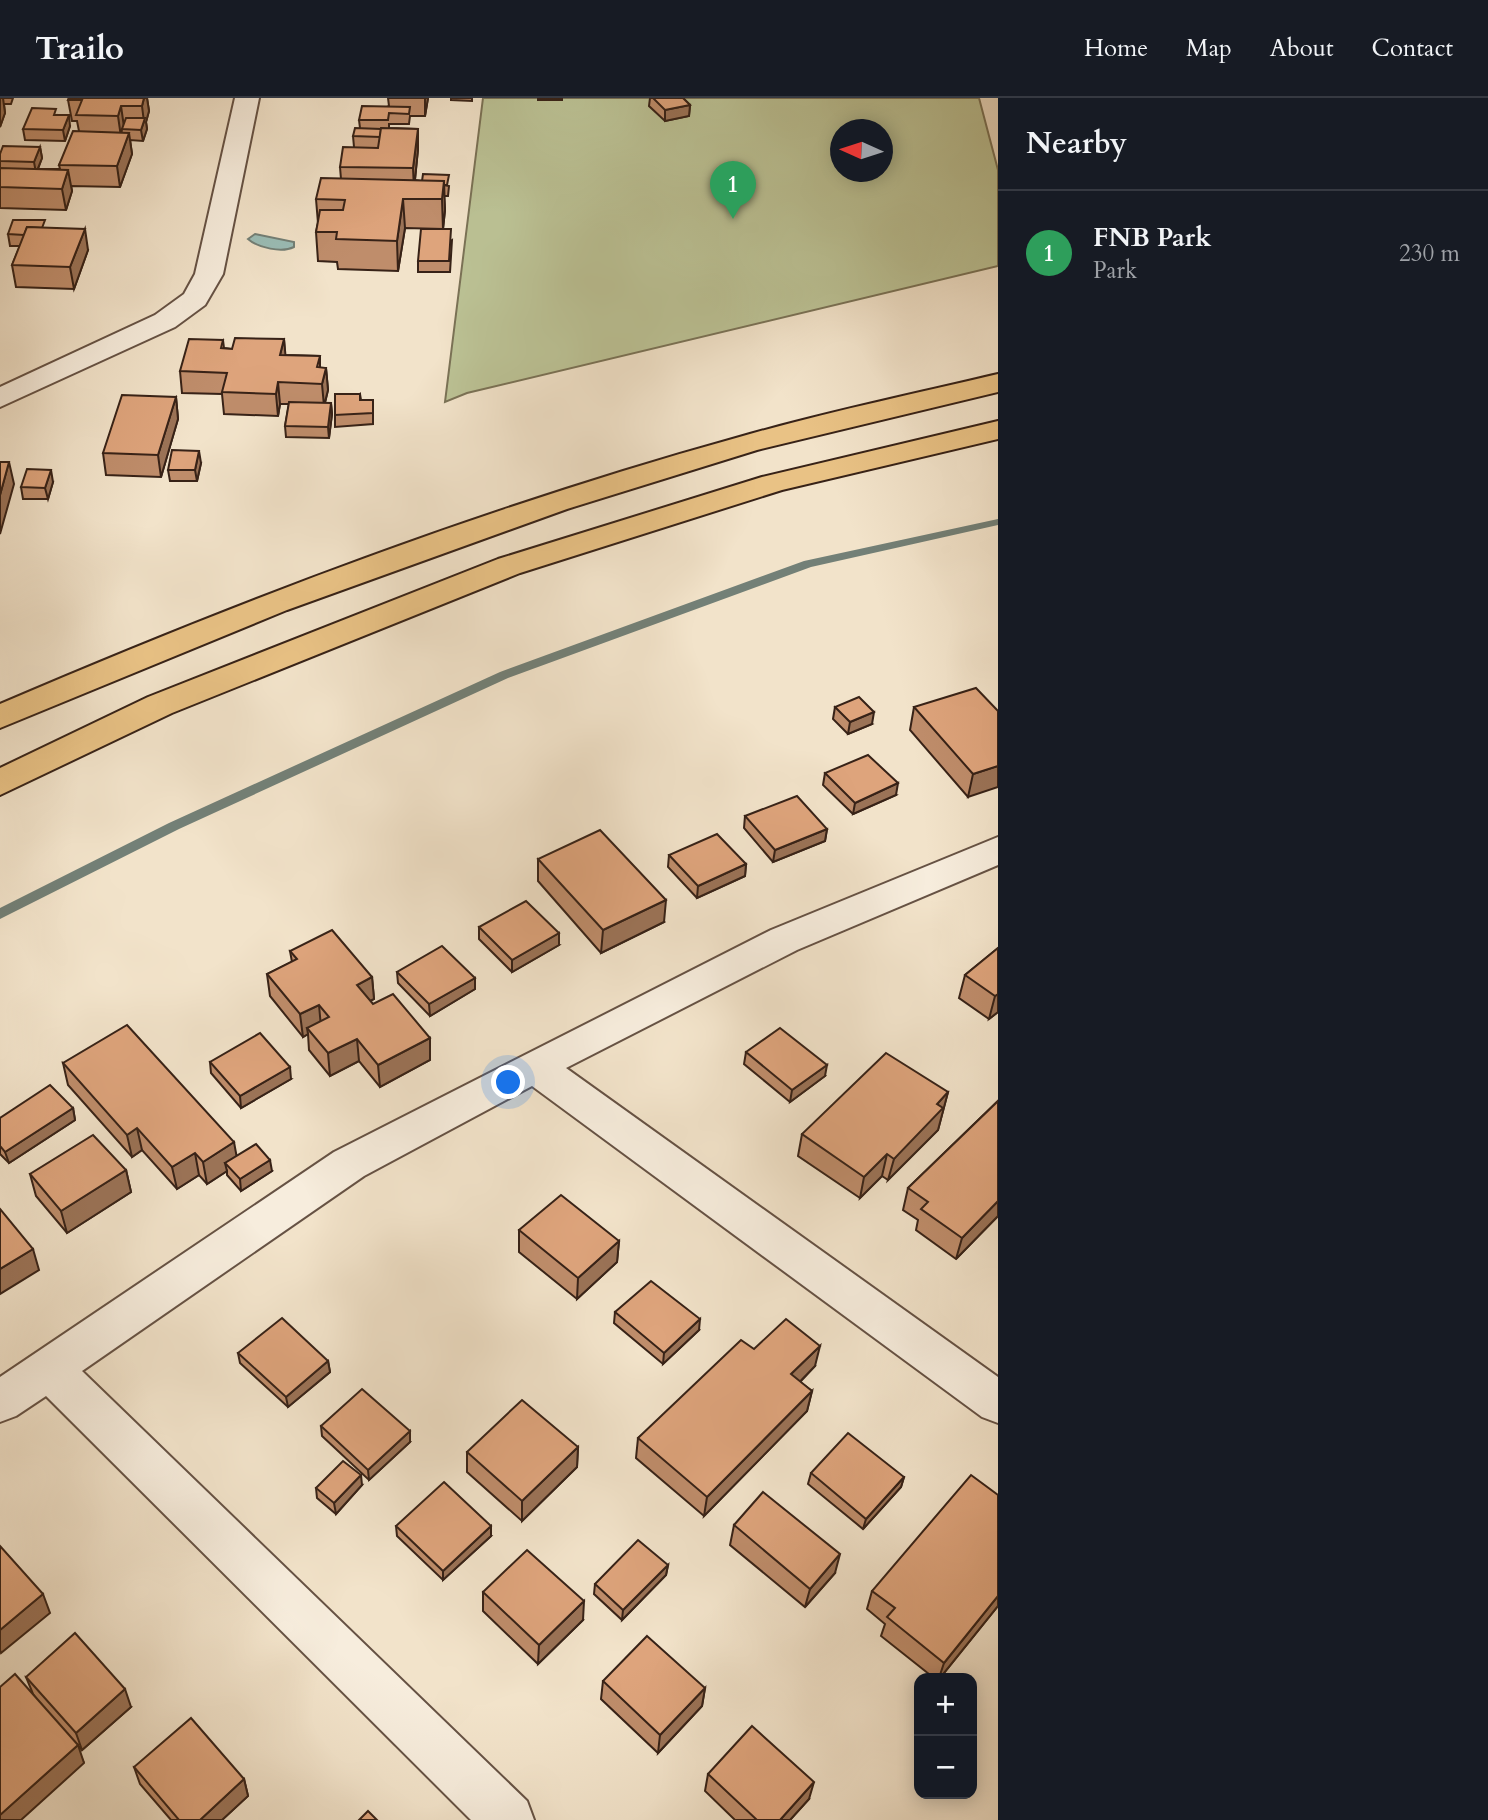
<!DOCTYPE html>
<html lang="en">
<head>
<meta charset="utf-8">
<style>
	body { margin:0; font-family:Cardo,serif; background:#242831; color:#f1f3f6 }
	.controls { position:absolute; right:21px; bottom:21px; display:grid; overflow:hidden; border-radius:14px; box-shadow:0 4px 18px #0003 }
	.controls button { width:63px; height:63px; display:grid; place-items:center; padding:0; border:0; border-bottom:2px solid #363941; background:#171b24; color:#f1f3f6; font:35px sans-serif }
	.compass { position:absolute; left:830px; top:21px; width:63px; height:63px; border-radius:50%; background:#171b24; box-shadow:0 4px 18px #0003; rotate:273deg }
	.you { position:absolute; left:509px; top:985px; width:24px; height:24px; margin:-18px; border:5px solid #fff; border-radius:50%; background:#1a73e8; box-shadow:0 0 0 10px #1a73e833 }
	.badge { display:grid; place-items:center; width:46px; height:46px; border-radius:50%; background:#c59692; color:#fff; font-size:23px; font-weight:700 }
	.pin { position:absolute; translate:-50% -58px; filter:drop-shadow(0 2px 4px #0008) }
	.pin::after { content:''; position:absolute; top:37px; width:24px; height:21px; background:inherit; clip-path:polygon(0 0,100% 0,50% 100%) }
	.list { margin:0; padding:0; list-style:none }
	h2 { display:flex; justify-content:space-between; align-items:center; height:91px; margin:0; padding:0 28px; font-size:30px }
	h2 small { font-size:23px; font-weight:400; color:#9ea1a6 }
	.list li { display:grid; grid-template-columns:46px 1fr auto; gap:21px; align-items:center; box-sizing:border-box; height:126px; padding:0 28px; border-top:2px solid #363941 }
	.list b { display:block; font-size:26px; white-space:nowrap }
	.list p { margin:0; font-size:23px; white-space:nowrap; color:#9ea1a6 }
	.list em { font-size:23px; font-style:normal; color:#9ea1a6 }
	.map { position:relative; flex:none; width:998px; height:1722px; overflow:hidden }
	header { display:flex; align-items:center; gap:42px; box-sizing:border-box; height:98px; padding:0 35px; background:#171b24; border-bottom:2px solid #363941 }
	header strong { font-size:33px }
	nav { display:flex; gap:38px; margin-inline-start:auto; font-size:24px }
	main { display:flex }
	aside { flex:1; background:#171b24 }
	.map>svg:first-child { display:block }
	.green { fill:#bcc396; stroke:#7a7256; stroke-width:2; fill-rule:evenodd }
	.water { fill:#9bbeb7; stroke:#738077; stroke-width:2 }
	.lines { fill:none; stroke-linecap:round; stroke-linejoin:round }
	.stream { fill:#738077; fill-rule:evenodd }
	.minor-casing { stroke:#665244; stroke-width:4 }
	.major-casing { stroke:#372217; stroke-width:4 }
	.minor { fill:#f7eddd; fill-rule:evenodd }
	.major { fill:#e9c285; fill-rule:evenodd }
	.wall { fill:#bf8d6b; stroke:#372217; stroke-width:2 }
	.shaded-wall { fill:#9b7357; stroke:#372217; stroke-width:2 }
	.building { fill:#dea47c; stroke:#372217; stroke-width:2 }
</style>
</head>
<body>
<header>
<strong>Trailo</strong>
<nav><a>Home</a><a>Map</a><a>About</a><a>Contact</a></nav>
</header>
<main>
<div class="map">
<svg width="998" height="1722" viewBox="0 0 998 1722">
	<rect width="100%" height="100%" fill="#f2e3ca"/>
	<filter id="stains"><feTurbulence type="fractalNoise" baseFrequency=".00286" numOctaves="4"/><feColorMatrix values="0 0 0 0 .2 0 0 0 0 .09 0 0 0 0 .02 0 0 0 .5 -.17"/></filter>
	<radialGradient id="worn" r=".72"><stop offset=".6" stop-color="#630" stop-opacity="0"/><stop offset="1" stop-color="#630" stop-opacity=".3"/></radialGradient>
	<path class="green" d="M 483,0 L 979,0 L 998,72 L 998,168 L 467,295 L 445,304 ZM 841,32 L 883,32 L 883,74 L 841,74 Z"/>
	<path class="water" d="M 255,136 L 294,144 L 294,149 C 282,155 258,150 248,141 Z"/>
	<g class="lines">
		<polygon class="stream" points="998,421 998,427 811,469 508,580 179,731 0,821 0,810 169,725 500,574 804,463"/>
		<defs>
			<g id="minor">
				<polygon points="235,0 259,0 223,176 205,207 175,229 0,309 0,289 155,217 184,196 195,176"/>
				<polygon points="998,739 998,767 797,852 566,970 998,1279 998,1325 982,1319 532,988 364,1078 82,1273 527,1703 534,1722 471,1722 46,1298 16,1318 0,1324 0,1279 334,1054 771,832"/>
			</g>
			<g id="major">
				<path d="M 998,276 L 998,294 L 757,352 L 567,411 L 287,512 L 0,630 L 0,606 C 240,503 484,410 736,340 C 822,315 910,297 998,276 Z"/>
				<polygon points="998,323 998,341 782,392 520,475 172,615 0,697 0,670 148,599 498,461 762,379"/>
			</g>
		</defs>
		<use href="#minor" class="minor-casing"/>
		<use href="#major" class="major-casing"/>
		<use href="#minor" class="minor"/>
		<use href="#major" class="major"/>
	</g>
	<g class="wall">
		<polygon points="0,0 13,0 11,6 4,6 5,15 0,29"/>
		<polygon points="69,0 147,0 149,13 146,24 147,31 143,43 130,42 132,56 120,89 71,88 72,93 66,112 0,110 0,56 40,49 42,60 38,71 60,71 59,67 79,33 77,23 72,23 68,2"/>
		<polygon points="388,0 428,0 425,18 410,18 409,26 389,26 389,30 418,31 418,51 415,82 449,88 448,98 444,98 445,112 443,131 405,130 398,173 338,171 337,164 318,163 316,134 318,125 316,101 341,81 340,69 354,49 353,38 360,30 359,22 389,8"/>
		<polygon points="451,0 472,0 472,3 451,2"/>
		<rect x="538" y="0" width="24" height="2"/>
		<polygon points="650,0 683,0 690,7 689,18 665,23 649,8"/>
		<polygon points="57,17 70,28 65,43 25,42 23,31"/>
		<polygon points="46,130 88,152 74,191 16,189 12,167 20,148 10,148 8,136"/>
		<polygon points="452,142 450,174 418,174 418,163"/>
		<polygon points="284,241 285,257 320,258 320,270 326,270 328,292 325,305 331,305 332,316 329,340 286,339 285,328 289,306 280,306 278,318 224,316 222,296 182,295 180,273 223,242 224,250 232,251"/>
		<polygon points="360,296 361,302 373,313 373,326 335,329 335,317"/>
		<polygon points="176,299 178,321 161,379 106,377 103,355"/>
		<polygon points="201,365 197,383 170,383 168,372"/>
		<polygon points="53,384 48,401 23,401 21,389"/>
		<polygon points="835,609 872,626 848,636 833,621"/>
		<polygon points="914,609 998,613 968,699 910,632"/>
		<polygon points="825,675 896,697 853,716 823,687"/>
		<polygon points="745,718 827,731 825,743 773,764 744,730"/>
		<polygon points="669,757 746,766 745,778 697,800 668,769"/>
		<polygon points="538,761 664,824 601,855 538,783"/>
		<polygon points="479,829 559,847 512,874 479,841"/>
		<polygon points="998,850 998,914 989,921 959,900 965,877"/>
		<polygon points="290,853 372,879 374,901 370,903 373,906 430,940 430,962 380,989 359,963 330,978 309,952 308,936 303,939 270,898 267,876 292,864"/>
		<polygon points="397,874 475,880 475,891 430,918 398,885"/>
		<polygon points="746,954 825,978 790,1004 744,966"/>
		<polygon points="210,964 291,981 241,1010 211,975"/>
		<polygon points="63,965 237,1058 272,1073 241,1093 227,1077 227,1073 207,1086 199,1077 177,1091 142,1052 132,1059 68,987"/>
		<polygon points="948,994 938,1032 888,1082 882,1078 860,1100 798,1058 802,1036"/>
		<polygon points="998,1003 998,1118 956,1161 916,1132 918,1122 903,1112 908,1090"/>
		<polygon points="73,1010 75,1022 9,1065 0,1056 0,1020"/>
		<polygon points="126,1072 131,1094 67,1135 36,1098 30,1076"/>
		<polygon points="519,1132 619,1143 617,1164 577,1201 519,1154"/>
		<polygon points="615,1214 699,1232 663,1266 614,1225"/>
		<polygon points="754,1251 815,1268 800,1284 812,1293 807,1313 704,1418 636,1360 638,1340"/>
		<polygon points="238,1255 328,1263 330,1274 288,1309 240,1265"/>
		<polygon points="321,1328 410,1344 369,1382 322,1338"/>
		<polygon points="578,1349 577,1369 522,1423 467,1374 467,1354"/>
		<polygon points="811,1375 904,1379 901,1389 863,1431 808,1386"/>
		<polygon points="362,1387 336,1416 317,1400 316,1390"/>
		<polygon points="998,1397 998,1508 940,1580 934,1580 881,1538 885,1526 867,1511 872,1493"/>
		<polygon points="734,1427 835,1475 805,1509 730,1447"/>
		<polygon points="396,1428 491,1438 443,1482 397,1438"/>
		<polygon points="668,1467 666,1477 622,1522 594,1496 595,1486"/>
		<polygon points="483,1494 583,1522 538,1566 483,1513"/>
		<polygon points="26,1579 131,1609 82,1652 74,1643 84,1665 33,1596"/>
		<polygon points="603,1583 705,1590 702,1608 658,1655 601,1601"/>
		<polygon points="134,1669 244,1681 248,1698 222,1722 171,1722 140,1686"/>
		<polygon points="708,1676 809,1701 790,1722 735,1722 705,1693"/>
	</g>
	<g class="shaded-wall">
		<polygon points="0,0 3,0 5,15 0,29"/>
		<polygon points="144,0 147,0 149,13 146,24 147,31 143,43 141,32 144,24 142,8"/>
		<polygon points="425,0 428,0 425,18"/>
		<polygon points="690,7 689,18 665,23 665,12"/>
		<polygon points="121,8 124,29 122,31 121,39 118,18"/>
		<polygon points="69,17 70,28 65,43 63,32"/>
		<polygon points="418,31 418,51 414,91 413,70"/>
		<polygon points="129,35 132,56 120,89 117,68"/>
		<polygon points="40,49 42,60 36,75 34,64"/>
		<polygon points="68,72 72,93 66,112 62,91"/>
		<polygon points="444,83 445,112 443,131 442,101"/>
		<polygon points="403,101 405,130 398,173 397,143"/>
		<polygon points="85,131 88,152 74,191 70,169"/>
		<polygon points="284,241 286,263 280,257"/>
		<polygon points="326,270 328,292 324,308 322,286"/>
		<polygon points="278,284 280,306 278,318 276,296"/>
		<polygon points="176,299 178,321 161,379 158,357"/>
		<polygon points="331,305 332,316 329,340 328,329"/>
		<polygon points="199,353 201,365 197,383 195,372"/>
		<polygon points="9,364 14,386 0,436 0,397"/>
		<polygon points="51,372 53,384 48,401 45,390"/>
		<polygon points="874,614 872,626 848,636 850,624"/>
		<polygon points="998,668 998,689 968,699 973,676"/>
		<polygon points="898,685 896,697 853,716 855,705"/>
		<polygon points="827,731 825,743 773,764 775,752"/>
		<polygon points="746,766 745,778 697,800 698,788"/>
		<polygon points="666,802 664,824 601,855 603,832"/>
		<polygon points="559,835 559,847 512,874 512,862"/>
		<polygon points="372,879 374,901 359,909 357,887"/>
		<polygon points="475,880 475,891 430,918 429,906"/>
		<polygon points="998,896 998,914 989,921 995,898"/>
		<polygon points="319,907 321,929 307,930 308,936 303,939 300,916"/>
		<polygon points="430,940 430,962 380,989 378,967"/>
		<polygon points="357,941 359,963 330,978 328,955"/>
		<polygon points="827,967 825,978 790,1004 792,992"/>
		<polygon points="290,969 291,981 241,1010 240,998"/>
		<polygon points="948,994 938,1032 888,1082 894,1061 937,1006"/>
		<polygon points="73,1010 75,1022 9,1065 5,1054"/>
		<polygon points="137,1030 142,1052 132,1059 127,1037"/>
		<polygon points="234,1044 238,1066 225,1065 227,1073 207,1086 203,1064"/>
		<polygon points="195,1055 199,1077 177,1091 172,1069"/>
		<polygon points="887,1056 882,1078 860,1100 864,1079"/>
		<polygon points="270,1062 272,1073 241,1093 240,1081"/>
		<polygon points="126,1072 131,1094 67,1135 61,1113"/>
		<polygon points="998,1103 998,1118 956,1161 962,1140"/>
		<polygon points="619,1143 617,1164 577,1201 578,1180"/>
		<polygon points="33,1151 39,1172 0,1196 0,1171"/>
		<polygon points="700,1221 699,1232 663,1266 664,1255"/>
		<polygon points="820,1248 815,1268 787,1297 791,1276"/>
		<polygon points="328,1263 330,1274 288,1309 286,1299"/>
		<polygon points="812,1293 807,1313 704,1418 707,1399"/>
		<polygon points="410,1333 410,1344 369,1382 368,1372"/>
		<polygon points="578,1349 577,1369 522,1423 522,1403"/>
		<polygon points="361,1377 362,1387 336,1416 334,1405"/>
		<polygon points="904,1379 901,1389 863,1431 866,1421"/>
		<polygon points="491,1428 491,1438 443,1482 443,1473"/>
		<polygon points="840,1456 835,1475 805,1509 810,1491"/>
		<polygon points="668,1467 666,1477 622,1522 623,1512"/>
		<polygon points="43,1496 50,1515 1,1555 0,1552 0,1532"/>
		<polygon points="998,1498 998,1508 940,1580 939,1580 944,1565"/>
		<polygon points="584,1503 583,1522 538,1566 539,1547"/>
		<polygon points="705,1590 702,1608 658,1655 660,1637"/>
		<polygon points="125,1591 131,1609 82,1652 76,1635"/>
		<polygon points="78,1647 84,1665 21,1722 0,1722 0,1717"/>
		<polygon points="244,1681 248,1698 222,1722 200,1722"/>
		<polygon points="814,1684 809,1701 790,1722 780,1722"/>
	</g>
	<g class="building">
		<polygon points="69,0 144,0 142,8 121,8 118,18 76,17 82,2 68,2"/>
		<polygon points="653,0 683,0 690,7 665,12"/>
		<polygon points="362,8 410,9 409,16 389,15 388,22 359,22"/>
		<polygon points="32,10 56,11 54,17 69,17 63,32 23,31"/>
		<polygon points="126,20 145,20 141,32 122,31"/>
		<polygon points="355,30 381,31 380,39 353,38"/>
		<polygon points="381,30 418,31 413,70 340,69 343,49 378,50"/>
		<polygon points="73,33 129,35 117,68 59,67"/>
		<polygon points="3,48 40,49 34,64 0,63 0,56"/>
		<polygon points="0,70 68,72 62,91 0,89"/>
		<polygon points="423,76 449,77 447,87 444,87 444,83 422,83"/>
		<polygon points="321,80 444,83 442,101 403,101 397,143 336,141 337,134 316,134 320,112 343,112 345,102 316,101"/>
		<polygon points="13,122 45,122 42,130 27,129 24,137 8,136"/>
		<polygon points="27,129 85,131 70,169 12,167"/>
		<polygon points="421,131 451,131 449,163 418,163"/>
		<polygon points="235,240 284,241 280,257 320,258 317,269 326,270 322,286 278,284 276,296 222,294 227,275 180,273 189,241 223,242 221,250 232,251"/>
		<polygon points="335,296 360,296 360,302 373,302 373,315 335,317"/>
		<polygon points="122,297 176,299 158,357 103,355"/>
		<polygon points="289,304 331,305 328,329 285,328"/>
		<polygon points="172,352 199,353 195,372 168,372"/>
		<polygon points="0,364 9,364 0,397"/>
		<polygon points="27,371 51,372 45,390 21,389"/>
		<polygon points="976,590 998,613 998,668 973,676 914,609"/>
		<polygon points="859,599 874,614 850,624 835,609"/>
		<polygon points="868,657 898,685 855,705 825,675"/>
		<polygon points="797,698 827,731 775,752 745,718"/>
		<polygon points="600,732 666,802 603,832 538,761"/>
		<polygon points="717,736 746,766 698,788 669,757"/>
		<polygon points="526,803 559,835 512,862 479,829"/>
		<polygon points="332,832 372,879 357,887 373,906 393,896 430,940 378,967 357,941 328,955 307,930 329,919 319,907 300,916 267,876 297,861 290,853"/>
		<polygon points="442,848 475,880 429,906 397,874"/>
		<polygon points="998,850 998,896 995,898 965,877"/>
		<polygon points="127,927 234,1044 203,1064 195,1055 172,1069 137,1030 127,1037 63,965"/>
		<polygon points="780,930 827,967 792,992 746,954"/>
		<polygon points="260,935 290,969 240,998 210,964"/>
		<polygon points="886,955 948,994 937,1006 943,1010 894,1061 887,1056 864,1079 802,1036"/>
		<polygon points="50,987 73,1010 5,1054 0,1048 0,1020"/>
		<polygon points="998,1003 998,1103 962,1140 921,1111 928,1104 908,1090"/>
		<polygon points="93,1037 126,1072 61,1113 30,1076"/>
		<polygon points="256,1046 270,1062 240,1081 225,1065"/>
		<polygon points="561,1097 619,1143 578,1180 519,1132"/>
		<polygon points="0,1111 33,1151 0,1171"/>
		<polygon points="651,1183 700,1221 664,1255 615,1214"/>
		<polygon points="282,1220 328,1263 286,1299 238,1255"/>
		<polygon points="786,1221 820,1248 791,1276 812,1293 707,1399 638,1340 741,1242 754,1251"/>
		<polygon points="362,1291 410,1333 368,1372 321,1328"/>
		<polygon points="522,1302 578,1349 522,1403 467,1354"/>
		<polygon points="848,1335 904,1379 866,1421 811,1375"/>
		<polygon points="343,1363 361,1377 334,1405 316,1390"/>
		<polygon points="971,1377 998,1397 998,1498 944,1565 887,1519 895,1510 872,1493"/>
		<polygon points="444,1384 491,1428 443,1473 396,1428"/>
		<polygon points="763,1394 840,1456 810,1491 734,1427"/>
		<polygon points="638,1442 668,1467 623,1512 595,1486"/>
		<polygon points="0,1448 43,1496 0,1532"/>
		<polygon points="527,1452 584,1503 539,1547 483,1494"/>
		<polygon points="75,1535 125,1591 76,1635 26,1579"/>
		<polygon points="647,1538 705,1590 660,1637 603,1583"/>
		<polygon points="15,1576 78,1647 0,1717 0,1589"/>
		<polygon points="191,1620 244,1681 200,1722 179,1722 134,1669"/>
		<polygon points="752,1628 814,1684 780,1722 757,1722 708,1676"/>
		<polygon points="368,1713 377,1722 359,1722"/>
	</g>
	<rect width="100%" height="100%" filter="url(#stains)"/>
	<rect width="100%" height="100%" fill="url(#worn)"/>
</svg>
<div class="controls">
<button>+</button>
<button>−</button>
</div>
<svg class="compass" viewBox="-18 -18 36 36"><path d="M0-13l5 13h-10z" fill="#e53935"/><path d="M0 13l5-13h-10z" fill="#9ea1a6"/></svg>
<div class="you"></div>
<div class="pin badge" style="left:733px;top:121px;background:#2e9e5b">1</div>
</div>
<aside>
<h2>Nearby<small></small></h2>
<ul class="list">
<li><span class="badge" style="background:#2e9e5b">1</span><div><b>FNB Park</b><p>Park</p></div><em>230 m</em></li>
</ul>
</aside>
</main>
</body>
</html>
